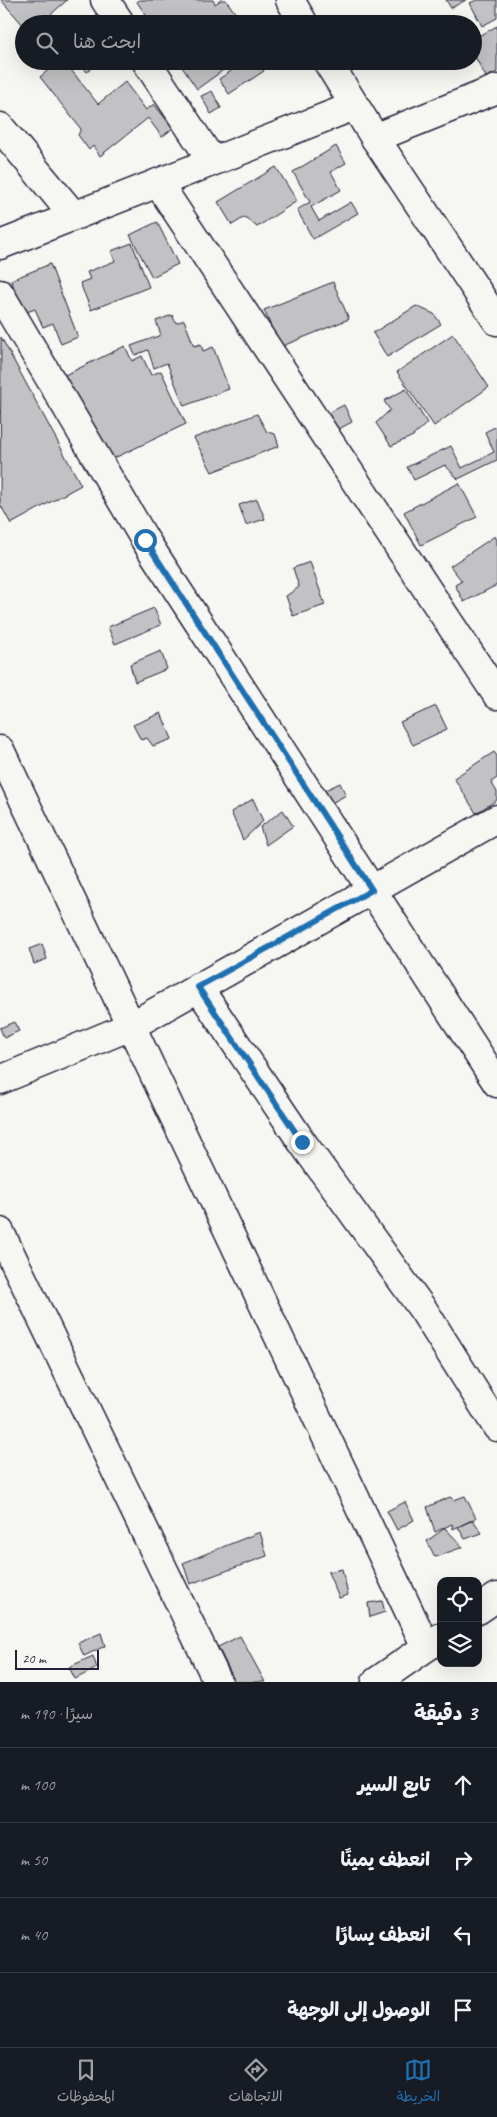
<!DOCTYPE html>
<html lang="ar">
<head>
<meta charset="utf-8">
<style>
	body { margin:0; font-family:Caveat,"Playpen Sans Arabic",sans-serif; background:#20242c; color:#f1f3f6; direction:rtl }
	.controls { position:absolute; right:15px; bottom:15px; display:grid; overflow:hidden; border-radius:10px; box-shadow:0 5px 20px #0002 }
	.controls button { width:45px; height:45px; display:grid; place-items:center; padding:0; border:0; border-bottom:1px solid #363941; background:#171b24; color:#f1f3f6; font:25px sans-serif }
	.scale { position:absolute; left:15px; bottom:12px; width:84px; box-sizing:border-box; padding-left:5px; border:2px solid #22223b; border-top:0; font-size:14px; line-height:18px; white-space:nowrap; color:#22223b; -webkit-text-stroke:4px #f6f6f2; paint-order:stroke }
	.stop { position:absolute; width:15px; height:15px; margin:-11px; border:4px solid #1f6fb2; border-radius:50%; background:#fff }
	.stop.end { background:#1f6fb2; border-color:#fff; box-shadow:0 1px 5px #0008 }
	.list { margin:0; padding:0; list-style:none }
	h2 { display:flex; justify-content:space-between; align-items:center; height:65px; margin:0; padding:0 20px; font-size:21px }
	h2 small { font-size:16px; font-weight:400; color:#9ea1a6 }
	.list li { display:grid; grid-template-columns:32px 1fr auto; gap:15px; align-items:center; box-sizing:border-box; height:75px; padding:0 20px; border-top:1px solid #363941 }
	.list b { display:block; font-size:19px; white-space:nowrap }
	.list em { font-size:16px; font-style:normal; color:#9ea1a6 }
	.icon { flex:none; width:28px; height:28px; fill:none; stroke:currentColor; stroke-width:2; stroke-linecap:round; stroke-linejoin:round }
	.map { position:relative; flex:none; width:497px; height:1682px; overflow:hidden; direction:ltr }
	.search { position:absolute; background:#171b24; box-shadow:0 5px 20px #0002; left:15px; right:15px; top:15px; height:55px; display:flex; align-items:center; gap:12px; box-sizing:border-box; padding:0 18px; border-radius:28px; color:#9ea1a6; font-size:19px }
	.sheet { height:365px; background:#171b24 }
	nav { display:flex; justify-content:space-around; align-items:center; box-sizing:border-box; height:70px; border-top:1px solid #363941; background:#171b24; font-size:14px; color:#9ea1a6 }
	nav a { display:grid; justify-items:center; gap:2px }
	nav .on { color:#1f6fb2 }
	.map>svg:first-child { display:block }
	.building { fill:#c2c2c4; stroke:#22223b }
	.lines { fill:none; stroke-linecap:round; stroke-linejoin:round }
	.minor-casing { stroke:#22223b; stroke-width:31 }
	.tertiary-casing { stroke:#22223b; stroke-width:31 }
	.minor { stroke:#f6f6f2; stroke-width:28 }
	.tertiary { stroke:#f6f6f2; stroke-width:28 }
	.route { stroke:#1f6fb2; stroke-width:6 }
</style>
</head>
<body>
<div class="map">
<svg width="497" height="1682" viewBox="0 0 497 1682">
	<rect width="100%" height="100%" fill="#f6f6f2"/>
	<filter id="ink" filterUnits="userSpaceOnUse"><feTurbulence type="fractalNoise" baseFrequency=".02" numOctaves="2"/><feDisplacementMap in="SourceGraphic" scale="10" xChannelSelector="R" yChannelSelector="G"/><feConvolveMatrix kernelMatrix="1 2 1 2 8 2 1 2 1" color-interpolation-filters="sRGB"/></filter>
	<g filter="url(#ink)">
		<g class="building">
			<polygon points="1,0 67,0 40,24 24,24 24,26"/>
			<polygon points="139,0 213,0 215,4 221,0 226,0 243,24 152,24 137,2"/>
			<polygon points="446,0 466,0 451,8"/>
			<polygon points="477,0 497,0 497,18 482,26 470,3"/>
			<polygon points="497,26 497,72 486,77 473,53 473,39"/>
			<polygon points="59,61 64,61 98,104 125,82 146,110 154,104 173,128 162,137 148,118 100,156 93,146 89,150 78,135 81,129 40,77"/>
			<polygon points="78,61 101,61 87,72"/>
			<polygon points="178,61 236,61 197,89"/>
			<polygon points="246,61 258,61 264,71 229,94 219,79"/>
			<polygon points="212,91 221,108 211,114 201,96"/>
			<polygon points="336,146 346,163 331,172 341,190 311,207 319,221 351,202 358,213 313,239 297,210 310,202 293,172"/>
			<polygon points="276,167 297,201 257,227 245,217 232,225 218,202"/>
			<polygon points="157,222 178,264 152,277 130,235"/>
			<polygon points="132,243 149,287 91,310 80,283 90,279 87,272 115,261 111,251"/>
			<polygon points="50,264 78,337 61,344 53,323 43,327 35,309 24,313 11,280"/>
			<polygon points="333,282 349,319 280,347 264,310"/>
			<polygon points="416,306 434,314 441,324 387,357 373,333"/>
			<polygon points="172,315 176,323 184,320 194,346 201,344 203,351 213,347 229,389 184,406 167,363 154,368 148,350 135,355 131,346 161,335 156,321"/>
			<polygon points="453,334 489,387 434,426 397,372"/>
			<polygon points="1,337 81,485 11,524 0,504"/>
			<polygon points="125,346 132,361 142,356 151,375 161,371 186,424 106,462 65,375"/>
			<polygon points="406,389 427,423 413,436 391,446 376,423 390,410 384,401"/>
			<polygon points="344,405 352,422 329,434 320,417"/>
			<polygon points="257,414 267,432 275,434 279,446 212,472 194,438"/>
			<polygon points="497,426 497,460 458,479 445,465 414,480 407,467 451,446 462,468 494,452 485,432"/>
			<polygon points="459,483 477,517 421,545 404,512"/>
			<polygon points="257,499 265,519 246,525 239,505"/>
			<polygon points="495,536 497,540 497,585 464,602 455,585 462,581 450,566"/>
			<polygon points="310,562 325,605 293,616 286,596 299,587 293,568"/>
			<polygon points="154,608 161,625 115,644 108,627"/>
			<polygon points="161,651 167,669 135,682 130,664"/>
			<polygon points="436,706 447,729 413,745 400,722"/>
			<polygon points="161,713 172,739 153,746 147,738 141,740 133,725"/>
			<polygon points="494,752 497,756 497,778 491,782 497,792 497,800 476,813 454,778"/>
			<polygon points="340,783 346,795 326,806 319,793"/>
			<polygon points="253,799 263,821 243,840 231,812"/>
			<polygon points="283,810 293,826 266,845 260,827"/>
			<polygon points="42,944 47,959 34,964 29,949"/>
			<polygon points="14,1022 19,1031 4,1038 0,1028"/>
			<polygon points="465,1496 476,1518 453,1529 452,1524 435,1532 427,1507 450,1497 454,1500"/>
			<polygon points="405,1502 414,1520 397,1530 387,1511"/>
			<polygon points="473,1520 482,1533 465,1539 458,1527"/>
			<polygon points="445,1528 463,1547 435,1557 427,1541"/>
			<polygon points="260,1532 267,1556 190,1584 183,1563"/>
			<polygon points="342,1569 348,1595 339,1598 328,1572"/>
			<polygon points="382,1601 385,1612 370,1617 368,1603"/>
			<polygon points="101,1633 105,1646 84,1656 78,1643"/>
			<polygon points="240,1636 265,1682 235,1682 218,1647"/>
			<polygon points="93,1656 97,1668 75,1679 69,1667"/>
		</g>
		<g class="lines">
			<defs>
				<g id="minor">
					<polyline points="105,0 121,24"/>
					<polyline points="146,61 212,161"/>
					<polyline points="0,127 74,216"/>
					<polyline points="375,138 497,89"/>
					<polyline points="158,183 497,695"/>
					<polyline points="0,245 354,106"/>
					<polyline points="0,294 145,540 497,1083"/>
					<polyline points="0,750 426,1647"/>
					<polyline points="198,987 302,1142 424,1311 497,1427"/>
					<polyline points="0,1080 131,1026 497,819"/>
					<polyline points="0,1232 218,1682"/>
					<polyline points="478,1610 497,1597"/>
					<polyline points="376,1682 441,1637"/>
				</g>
				<g id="tertiary">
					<polyline points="290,0 304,24"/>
					<polyline points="327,61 375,138 497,321"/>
				</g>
			</defs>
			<use href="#minor" class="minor-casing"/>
			<use href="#tertiary" class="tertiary-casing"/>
			<use href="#minor" class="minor"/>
			<use href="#tertiary" class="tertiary"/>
		</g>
	</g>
	<g class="lines" filter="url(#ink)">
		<polyline class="route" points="145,540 372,890 198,987 302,1142"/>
	</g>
</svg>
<div class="controls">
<button><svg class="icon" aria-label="locate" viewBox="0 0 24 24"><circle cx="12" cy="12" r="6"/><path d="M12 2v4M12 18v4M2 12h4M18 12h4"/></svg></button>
<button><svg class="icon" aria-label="layers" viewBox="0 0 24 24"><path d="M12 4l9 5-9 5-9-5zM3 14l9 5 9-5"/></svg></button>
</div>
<div class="scale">20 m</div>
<div class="stop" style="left:145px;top:540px"></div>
<div class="stop end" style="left:302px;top:1142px"></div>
<div class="search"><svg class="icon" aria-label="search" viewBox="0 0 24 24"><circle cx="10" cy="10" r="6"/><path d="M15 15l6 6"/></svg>ابحث هنا</div>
</div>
<section class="sheet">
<h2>3 دقيقة<small>سيرًا · 190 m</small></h2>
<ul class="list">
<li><svg class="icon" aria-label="ahead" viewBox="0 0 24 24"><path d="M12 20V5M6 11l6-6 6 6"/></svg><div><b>تابع السير</b></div><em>100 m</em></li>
<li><svg class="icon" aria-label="right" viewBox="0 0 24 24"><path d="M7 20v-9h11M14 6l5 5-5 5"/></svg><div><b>انعطف يمينًا</b></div><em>50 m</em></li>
<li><svg class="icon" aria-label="left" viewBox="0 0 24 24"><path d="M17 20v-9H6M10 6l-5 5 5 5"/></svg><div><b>انعطف يسارًا</b></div><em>40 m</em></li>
<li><svg class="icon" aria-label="arrive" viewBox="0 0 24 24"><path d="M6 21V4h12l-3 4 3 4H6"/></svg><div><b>الوصول إلى الوجهة</b></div></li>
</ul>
</section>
<nav>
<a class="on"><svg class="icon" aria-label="map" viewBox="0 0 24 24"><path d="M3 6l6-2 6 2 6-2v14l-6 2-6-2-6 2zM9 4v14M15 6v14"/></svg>الخريطة</a>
<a><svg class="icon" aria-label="directions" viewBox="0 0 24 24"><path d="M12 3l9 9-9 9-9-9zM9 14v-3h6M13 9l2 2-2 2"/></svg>الاتجاهات</a>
<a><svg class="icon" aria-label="saved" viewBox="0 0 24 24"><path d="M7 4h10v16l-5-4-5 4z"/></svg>المحفوظات</a>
</nav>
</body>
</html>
